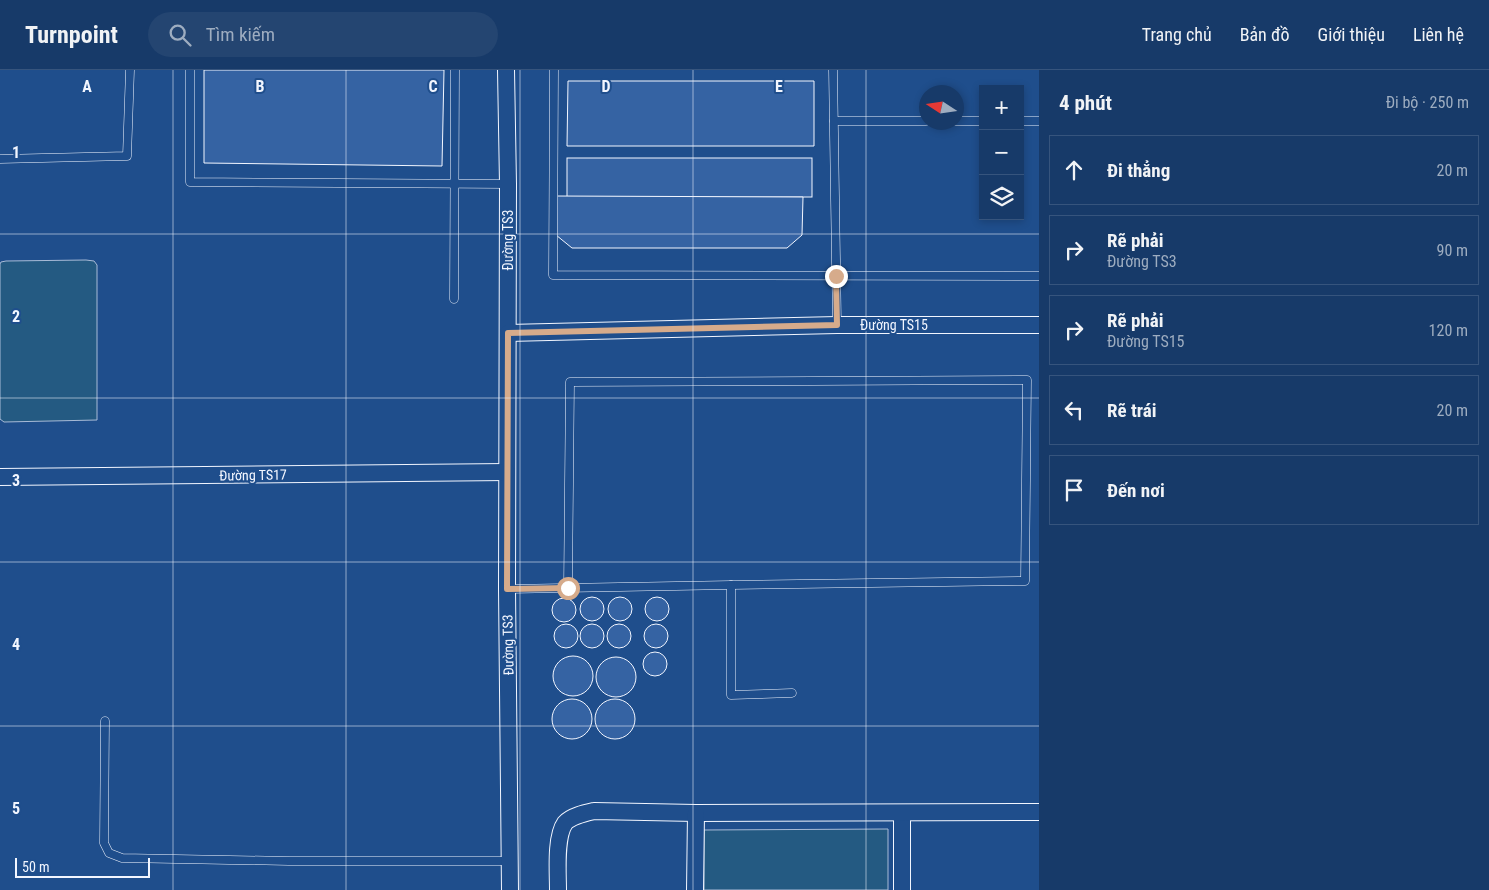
<!DOCTYPE html>
<html lang="vi">
<head>
<meta charset="utf-8">
<style>
	body { margin:0; font-family:"Roboto Condensed",sans-serif; background:#244571; color:#f1f3f6 }
	.controls { position:absolute; right:15px; top:15px; display:grid; overflow:hidden; border-radius:0px; box-shadow:0 2px 8px #0003 }
	.controls button { width:45px; height:45px; display:grid; place-items:center; padding:0; border:0; border-bottom:1px solid #36547d; background:#173a69; color:#f1f3f6; font:25px sans-serif }
	.compass { position:absolute; left:919px; top:15px; width:45px; height:45px; border-radius:50%; background:#173a69; box-shadow:0 2px 8px #0003; rotate:282deg }
	.scale { position:absolute; left:15px; bottom:12px; width:135px; box-sizing:border-box; padding-left:5px; border:2px solid #f2f6ff; border-top:0; font-size:14px; line-height:18px; white-space:nowrap; color:#f2f6ff; -webkit-text-stroke:4px #1f4e8c; paint-order:stroke }
	.stop { position:absolute; width:15px; height:15px; margin:-11px; border:4px solid #d6ab8b; border-radius:50%; background:#fff }
	.stop.end { background:#d6ab8b; border-color:#fff; box-shadow:0 1px 5px #0008 }
	.list { margin:0; padding:0; list-style:none }
	h2 { display:flex; justify-content:space-between; align-items:center; height:65px; margin:0; padding:0 20px; font-size:21px }
	h2 small { font-size:16px; font-weight:400; color:#9eadc0 }
	.list li { display:grid; grid-template-columns:32px 1fr auto; gap:15px; align-items:center; box-sizing:border-box; height:70px; margin:0 10px 10px; padding:0 10px; border:1px solid #36547d; border-radius:0px }
	.list b { display:block; font-size:19px; white-space:nowrap }
	.list p { margin:0; font-size:16px; white-space:nowrap; color:#9eadc0 }
	.list em { font-size:16px; font-style:normal; color:#9eadc0 }
	.icon { flex:none; width:28px; height:28px; fill:none; stroke:currentColor; stroke-width:2; stroke-linecap:round; stroke-linejoin:round }
	.map { position:relative; flex:none; width:1039px; height:820px; overflow:hidden }
	header { display:flex; align-items:center; gap:30px; box-sizing:border-box; height:70px; padding:0 25px; background:#173a69; border-bottom:1px solid #36547d }
	header strong { font-size:24px }
	nav { display:flex; gap:28px; margin-inline-start:auto; font-size:18px }
	.search { width:350px; height:45px; background:#244571; display:flex; align-items:center; gap:12px; box-sizing:border-box; padding:0 18px; border-radius:28px; color:#9eadc0; font-size:19px }
	main { display:flex }
	aside { flex:1; background:#173a69 }
	.map>svg:first-child { display:block }
	.green { fill:#245a82; stroke:#a8bbd7 }
	.building { fill:#3563a3; stroke:#f2f6ff }
	.lines { fill:none; stroke-linecap:round; stroke-linejoin:round }
	.lane-casing { stroke:#f2f6ff; stroke-width:9 }
	.street-casing { stroke:#f2f6ff; stroke-width:18 }
	.lane { stroke:#1f4e8c; stroke-width:8 }
	.street { stroke:#1f4e8c; stroke-width:16 }
	.route { stroke:#d6ab8b; stroke-width:6 }
	.grid { fill:none; stroke:#f2f6ff; stroke-width:1; stroke-opacity:0.55 }
	.labels { text-anchor:middle; dominant-baseline:central; stroke-width:4; stroke-linejoin:round; paint-order:stroke }
	.street-label { font-size:14px; fill:#f2f6ff; stroke:#1f4e8c }
	.grid-label { font-size:16px; text-anchor:middle; font-weight:bold; fill:#f2f6ff; stroke:#1f4e8c; stroke-width:4; stroke-linejoin:round; paint-order:stroke }
</style>
</head>
<body>
<header>
<strong>Turnpoint</strong>
<div class="search"><svg class="icon" aria-label="search" viewBox="0 0 24 24"><circle cx="10" cy="10" r="6"/><path d="M15 15l6 6"/></svg>Tìm kiếm</div>
<nav><a>Trang chủ</a><a>Bản đồ</a><a>Giới thiệu</a><a>Liên hệ</a></nav>
</header>
<main>
<div class="map">
<svg width="1039" height="820" viewBox="0 0 1039 820">
	<rect width="100%" height="100%" fill="#1f4e8c"/>
	<g class="green">
		<polygon points="86,190 94,191 97,195 97,350 4,352 0,349 0,194 1,192 6,191"/>
		<polygon points="888,759 888,820 704,820 704,760"/>
	</g>
	<g class="building">
		<polygon points="204,0 444,0 442,96 204,93"/>
		<polygon points="568,11 814,11 814,76 567,76"/>
		<rect x="567" y="88" width="245" height="39"/>
		<polygon points="556,126 803,127 802,165 787,178 572,178 556,165"/>
		<circle cx="657" cy="539" r="12"/>
		<circle cx="620" cy="539" r="12"/>
		<circle cx="592" cy="539" r="12"/>
		<circle cx="564" cy="540" r="12"/>
		<circle cx="656" cy="566" r="12"/>
		<circle cx="592" cy="566" r="12"/>
		<circle cx="619" cy="566" r="12"/>
		<circle cx="566" cy="566" r="12"/>
		<circle cx="655" cy="594" r="12"/>
		<circle cx="573" cy="606" r="20"/>
		<circle cx="616" cy="607" r="20"/>
		<circle cx="572" cy="649" r="20"/>
		<circle cx="615" cy="649" r="20"/>
	</g>
	<g class="lines">
		<defs>
			<g id="lane">
				<polyline points="190,0 190,112 508,114"/>
				<polyline points="554,0 553,205 1039,206"/>
				<polyline points="833,0 837,255"/>
				<polyline points="834,51 926,51"/>
				<polyline points="956,51 983,51"/>
				<polyline points="1020,51 1039,51"/>
				<polyline points="0,89 127,86 130,0"/>
				<polyline points="454,229 455,0"/>
				<polyline points="568,518 570,312 1027,310 1025,511 731,515"/>
				<polyline points="507,519 731,515 731,625 792,623"/>
				<polyline points="105,651 104,773 109,783 122,788 289,791 510,791"/>
			</g>
			<g id="street">
				<polyline points="506,0 508,114 507,519 510,820"/>
				<polyline points="508,263 837,255 1039,255"/>
				<polyline points="0,407 507,402"/>
				<polyline points="902,743 902,820"/>
				<path d="M 558,820 C 558,803 555,767 565,753 C 571,746 585,743 594,741 L 696,743 L 1039,742"/>
				<polyline points="695,820 696,743"/>
			</g>
		</defs>
		<use href="#lane" class="lane-casing"/>
		<use href="#street" class="street-casing"/>
		<use href="#lane" class="lane"/>
		<use href="#street" class="street"/>
	</g>
	<g class="lines">
		<polyline class="route" points="568,518 507,519 508,263 837,255 836,206"/>
	</g>
	<path class="grid" d="M 173,0 L 173,820M 346,0 L 346,820M 520,0 L 520,820M 693,0 L 693,820M 866,0 L 866,820M 0,164 L 1039,164M 0,328 L 1039,328M 0,492 L 1039,492M 0,656 L 1039,656"/>
	<g class="labels">
		<g class="street-label">
			<text transform="translate(508 170) rotate(-90)">Đường TS3</text>
			<text x="894" y="255">Đường TS15</text>
			<text transform="translate(253 405) rotate(-1)">Đường TS17</text>
			<text transform="translate(508 575) rotate(-91)">Đường TS3</text>
		</g>
	</g>
	<g class="grid-label">
		<text x="87" y="22">A</text>
		<text x="260" y="22">B</text>
		<text x="433" y="22">C</text>
		<text x="606" y="22">D</text>
		<text x="779" y="22">E</text>
		<text x="16" y="88">1</text>
		<text x="16" y="252">2</text>
		<text x="16" y="416">3</text>
		<text x="16" y="580">4</text>
		<text x="16" y="744">5</text>
	</g>
</svg>
<div class="controls">
<button>+</button>
<button>−</button>
<button><svg class="icon" aria-label="layers" viewBox="0 0 24 24"><path d="M12 4l9 5-9 5-9-5zM3 14l9 5 9-5"/></svg></button>
</div>
<svg class="compass" viewBox="-18 -18 36 36"><path d="M0-13l5 13h-10z" fill="#e53935"/><path d="M0 13l5-13h-10z" fill="#9eadc0"/></svg>
<div class="scale">50 m</div>
<div class="stop" style="left:568px;top:518px"></div>
<div class="stop end" style="left:836px;top:206px"></div>
</div>
<aside>
<h2>4 phút<small>Đi bộ · 250 m</small></h2>
<ul class="list">
<li><svg class="icon" aria-label="ahead" viewBox="0 0 24 24"><path d="M12 20V5M6 11l6-6 6 6"/></svg><div><b>Đi thẳng</b></div><em>20 m</em></li>
<li><svg class="icon" aria-label="right" viewBox="0 0 24 24"><path d="M7 20v-9h11M14 6l5 5-5 5"/></svg><div><b>Rẽ phải</b><p>Đường TS3</p></div><em>90 m</em></li>
<li><svg class="icon" aria-label="right" viewBox="0 0 24 24"><path d="M7 20v-9h11M14 6l5 5-5 5"/></svg><div><b>Rẽ phải</b><p>Đường TS15</p></div><em>120 m</em></li>
<li><svg class="icon" aria-label="left" viewBox="0 0 24 24"><path d="M17 20v-9H6M10 6l-5 5 5 5"/></svg><div><b>Rẽ trái</b></div><em>20 m</em></li>
<li><svg class="icon" aria-label="arrive" viewBox="0 0 24 24"><path d="M6 21V4h12l-3 4 3 4H6"/></svg><div><b>Đến nơi</b></div></li>
</ul>
</aside>
</main>
</body>
</html>
